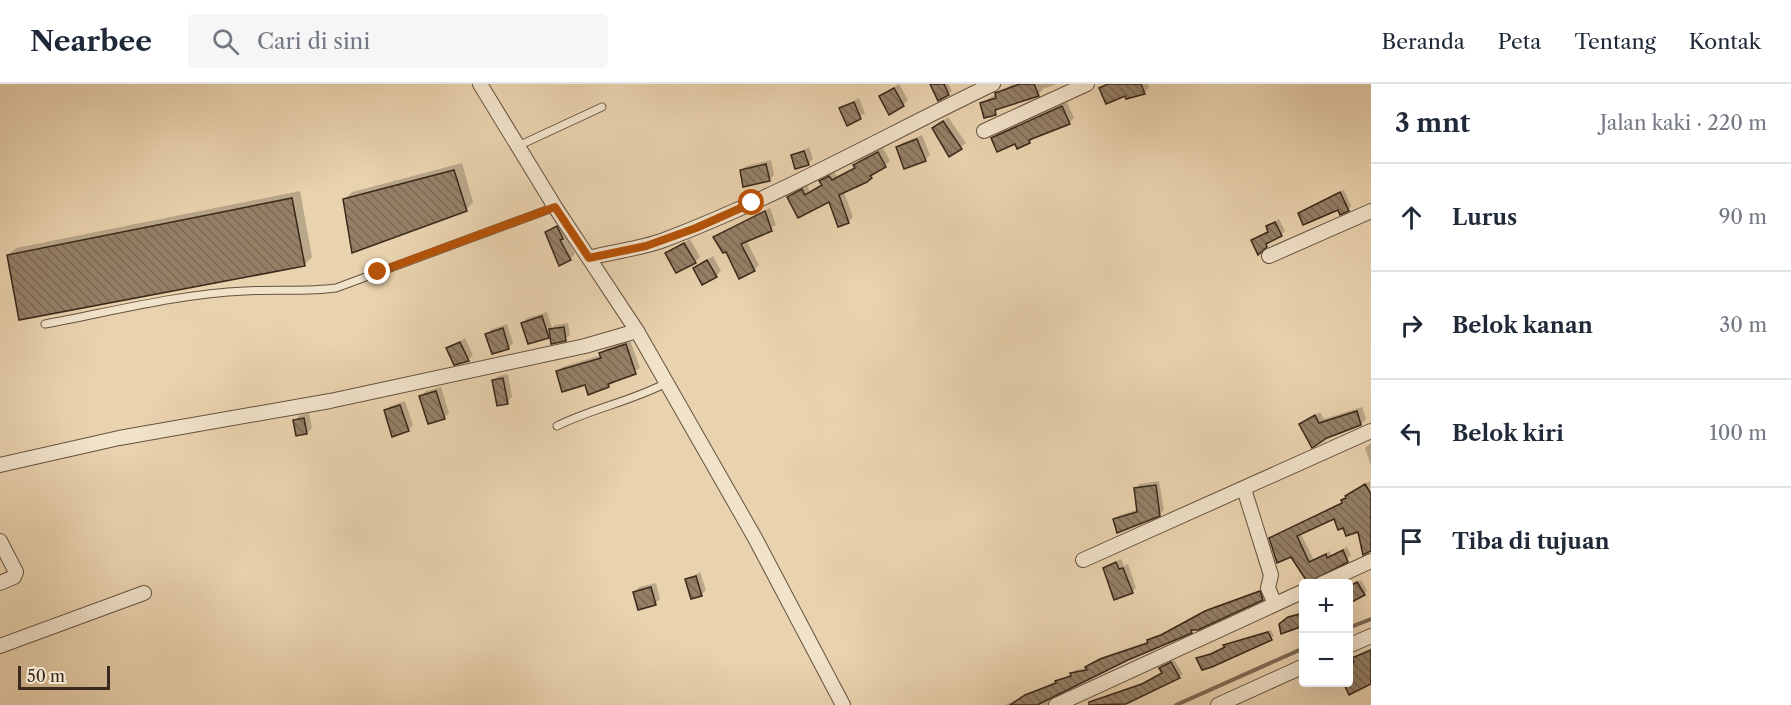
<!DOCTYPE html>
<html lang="id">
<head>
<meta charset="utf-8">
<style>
	body { margin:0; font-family:"Libre Caslon Text",serif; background:#f6f6f7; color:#1f2937 }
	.controls { position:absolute; right:18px; bottom:18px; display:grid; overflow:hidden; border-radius:6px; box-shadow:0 6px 24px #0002 }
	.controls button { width:54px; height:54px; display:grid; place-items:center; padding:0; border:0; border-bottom:2px solid #e0e1e3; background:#fff; color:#1f2937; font:30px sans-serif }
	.scale { position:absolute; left:18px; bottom:15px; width:92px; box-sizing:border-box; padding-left:6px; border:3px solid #39281b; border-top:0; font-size:16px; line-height:21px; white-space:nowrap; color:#39281b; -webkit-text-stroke:4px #f1e2ca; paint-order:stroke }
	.stop { position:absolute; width:18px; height:18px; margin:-14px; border:4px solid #b45309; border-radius:50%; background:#fff }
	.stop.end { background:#b45309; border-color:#fff; box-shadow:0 2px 6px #0008 }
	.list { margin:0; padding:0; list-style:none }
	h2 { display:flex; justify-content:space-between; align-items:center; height:78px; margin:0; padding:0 24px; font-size:26px }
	h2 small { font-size:20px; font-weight:400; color:#747a83 }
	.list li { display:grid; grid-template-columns:39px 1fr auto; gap:18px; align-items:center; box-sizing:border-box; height:108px; padding:0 24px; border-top:2px solid #e0e1e3 }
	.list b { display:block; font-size:22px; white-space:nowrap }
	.list em { font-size:20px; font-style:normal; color:#747a83 }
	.icon { flex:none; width:33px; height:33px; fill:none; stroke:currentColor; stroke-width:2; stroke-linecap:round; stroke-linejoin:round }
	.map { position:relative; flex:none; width:1371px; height:621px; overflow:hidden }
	header { display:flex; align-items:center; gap:36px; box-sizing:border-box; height:84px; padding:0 30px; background:#fff; border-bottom:2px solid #e0e1e3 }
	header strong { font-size:28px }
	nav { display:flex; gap:33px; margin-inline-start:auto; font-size:21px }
	.search { width:420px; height:54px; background:#f6f6f7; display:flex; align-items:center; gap:15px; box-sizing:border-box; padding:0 21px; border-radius:6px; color:#747a83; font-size:22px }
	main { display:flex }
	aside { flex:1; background:#fff }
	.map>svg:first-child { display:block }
	.shadow { fill:#0003 }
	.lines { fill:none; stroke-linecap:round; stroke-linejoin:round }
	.stream { stroke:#7f6b55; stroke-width:4 }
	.building { fill:url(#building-back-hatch); stroke:#39281b; stroke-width:1.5 }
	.lane-casing { stroke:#655240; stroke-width:9 }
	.street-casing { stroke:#655240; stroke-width:16 }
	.lane { stroke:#f1e2ca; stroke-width:7 }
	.street { stroke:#f1e2ca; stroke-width:14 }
	.route { stroke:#b45309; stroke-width:8 }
</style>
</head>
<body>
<header>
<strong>Nearbee</strong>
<div class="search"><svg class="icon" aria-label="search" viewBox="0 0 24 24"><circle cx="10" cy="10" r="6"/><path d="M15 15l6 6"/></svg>Cari di sini</div>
<nav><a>Beranda</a><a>Peta</a><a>Tentang</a><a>Kontak</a></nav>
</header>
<main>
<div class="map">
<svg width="1371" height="621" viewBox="0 0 1371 621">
	<defs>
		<pattern id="building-back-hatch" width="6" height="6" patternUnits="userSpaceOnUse" patternTransform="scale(1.5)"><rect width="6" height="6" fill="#958067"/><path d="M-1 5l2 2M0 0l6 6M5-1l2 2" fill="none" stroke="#7b6954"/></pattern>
	</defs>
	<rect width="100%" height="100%" fill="#e9d2ae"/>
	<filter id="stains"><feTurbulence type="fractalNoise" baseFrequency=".00333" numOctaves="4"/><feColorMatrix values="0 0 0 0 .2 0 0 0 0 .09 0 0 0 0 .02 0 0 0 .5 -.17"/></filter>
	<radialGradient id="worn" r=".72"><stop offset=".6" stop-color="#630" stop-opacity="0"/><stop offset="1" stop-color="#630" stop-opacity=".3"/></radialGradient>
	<g class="shadow">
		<polygon points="899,0 908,16 903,21 881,12"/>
		<polygon points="931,0 948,0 952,7 948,10"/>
		<polygon points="1013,0 1056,0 1043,5 1038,11 1000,23 995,29 981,19"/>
		<polygon points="1105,0 1148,0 1149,4 1144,9 1126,10 1101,4"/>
		<polygon points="859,14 865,29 848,40 841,25"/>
		<polygon points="1067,18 1074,34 1069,39 1035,53 1030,58 993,54 998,49"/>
		<polygon points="948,33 966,59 950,71 933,44"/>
		<polygon points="922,51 930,71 925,76 898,63 902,59"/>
		<polygon points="809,63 813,75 808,80 793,72"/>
		<polygon points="883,64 890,77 866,96 844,108 853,133 848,138 830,116 788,113 807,101 810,108 823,100 821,97 826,92 834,88 837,92 856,83 859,76"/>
		<polygon points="771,76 774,91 769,96 741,87 746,82"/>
		<polygon points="462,79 473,118 466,126 345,115 352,108"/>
		<polygon points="1344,106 1351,122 1348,126 1300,129"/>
		<polygon points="300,107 312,173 305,180 8,171 16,164"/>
		<polygon points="770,124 776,141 746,156 759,181 754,186 715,154"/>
		<polygon points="1279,135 1285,147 1281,151 1269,156 1266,162 1253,156 1269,146 1268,142"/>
		<polygon points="562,139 567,148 565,151 575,170 570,175 547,148"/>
		<polygon points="690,155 700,173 695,178 667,169"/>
		<polygon points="713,172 721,187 716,192 694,184"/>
		<polygon points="547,228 552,244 555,241 568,239 570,251 565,255 551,249 548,252 523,239 527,234"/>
		<polygon points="507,240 513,259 509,264 487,250 492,245"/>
		<polygon points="465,254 473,271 468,276 448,265"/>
		<polygon points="630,256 640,284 608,302 586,300 558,288 562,283 601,271 605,265"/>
		<polygon points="508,290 512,313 507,318 493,297 498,292"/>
		<polygon points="441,303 449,329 444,334 421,312 426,307"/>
		<polygon points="405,317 413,341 408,346 385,327 390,322"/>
		<polygon points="1362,323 1366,335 1361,340 1326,353 1301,340 1320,328 1324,335"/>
		<polygon points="309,329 312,344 307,349 295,336 300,331"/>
		<polygon points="1371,359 1371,382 1365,364"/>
		<polygon points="1159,397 1164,426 1159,430 1115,435 1118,432 1139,425 1136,404 1140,400"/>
		<polygon points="1370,397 1371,465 1359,446 1335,433 1300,448 1314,476 1330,467 1331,471 1347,463 1351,471 1346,477 1306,496 1291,472 1271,455 1343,418 1350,408"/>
		<polygon points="1121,475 1124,482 1128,480 1136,504 1132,508 1104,484"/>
		<polygon points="700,488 706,506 701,511 687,496"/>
		<polygon points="1361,496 1367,507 1348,519 1348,503"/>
		<polygon points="656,499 660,515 655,520 634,508 639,503"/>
		<polygon points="1263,505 1266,511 1262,515 1128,574 1050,613 1052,621 1005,621 1072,590 1075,586 1086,584 1105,572 1149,557 1152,553 1166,548 1210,524"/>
		<polygon points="1304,526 1304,540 1282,548 1285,537"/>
		<polygon points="1271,546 1274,552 1271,554 1198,574 1226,562 1228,559"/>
		<polygon points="1371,564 1371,599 1348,598 1348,580 1355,577 1359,570"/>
		<polygon points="1174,576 1183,590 1179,593 1115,621 1091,621 1108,611 1147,597 1163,588 1161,584"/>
	</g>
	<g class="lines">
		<g class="stream">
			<polyline points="1348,544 1371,535"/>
			<polyline points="1176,621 1304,564"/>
		</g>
	</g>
	<g class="building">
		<polygon points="930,0 944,0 949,11 938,17"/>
		<polygon points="1020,0 1034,0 1039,12 995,26 996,31 984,34 980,19 996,14 995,9"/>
		<polygon points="1108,0 1141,0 1145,10 1126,15 1125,12 1106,20 1099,4"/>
		<polygon points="894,4 904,22 889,31 879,12"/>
		<polygon points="854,18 861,35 847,42 839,24"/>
		<polygon points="1062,22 1070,40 1029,56 1030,59 1017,65 1015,60 997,68 991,54"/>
		<polygon points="943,37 962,65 949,73 932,44"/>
		<polygon points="917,55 926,77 904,85 896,63"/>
		<polygon points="804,67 809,81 795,85 791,71"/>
		<polygon points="878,68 886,83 870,92 872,94 867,98 839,111 849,139 838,143 829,118 798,134 787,113 802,105 805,111 822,101 819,97 829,92 832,96 855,84 853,81"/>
		<polygon points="766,80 770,97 743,103 740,86"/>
		<polygon points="454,86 467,127 352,169 343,115"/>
		<polygon points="1340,108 1349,127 1340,131 1338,126 1303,141 1298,129"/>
		<polygon points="292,114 305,182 19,236 7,171"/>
		<polygon points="765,127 772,147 741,160 755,187 739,195 726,168 723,169 713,153"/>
		<polygon points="1275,138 1282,152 1266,160 1267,163 1258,171 1251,156 1268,148 1266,142"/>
		<polygon points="557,142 563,155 560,156 571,176 559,182 545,148"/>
		<polygon points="684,159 696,179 676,189 665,169"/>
		<polygon points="707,176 717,193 702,201 693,184"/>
		<polygon points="542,232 549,254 528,260 521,239"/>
		<polygon points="564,243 566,257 551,260 549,245"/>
		<polygon points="503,244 509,265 492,270 485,250"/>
		<polygon points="460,258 469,277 454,281 446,264"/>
		<polygon points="626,260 636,290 608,300 609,303 588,311 585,301 562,308 556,287 601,274 599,269"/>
		<polygon points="503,294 508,320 497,322 492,296"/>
		<polygon points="436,307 445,335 428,340 419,312"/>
		<polygon points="400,321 409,347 392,353 384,326"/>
		<polygon points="1357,327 1361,341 1327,354 1312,364 1299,340 1315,331 1319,339"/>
		<polygon points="304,334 307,350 296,352 293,336"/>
		<polygon points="1365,400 1371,410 1371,467 1363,471 1358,448 1346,452 1343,444 1338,446 1334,435 1297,452 1309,478 1326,470 1327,474 1343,466 1348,478 1308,499 1291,473 1277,479 1269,454 1342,419 1341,416 1346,414 1345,412"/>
		<polygon points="1156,401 1160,432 1117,449 1113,435 1137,428 1134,404"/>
		<polygon points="1116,478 1119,485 1123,484 1133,509 1114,516 1103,484"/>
		<polygon points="696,492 702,512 691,515 685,495"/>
		<polygon points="1357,498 1365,511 1348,520 1348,503"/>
		<polygon points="651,503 656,521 638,526 633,508"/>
		<polygon points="1260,507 1263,516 1198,546 1191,546 1192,549 1128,576 1037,621 1010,621 1025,611 1056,599 1055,597 1071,592 1070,589 1087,586 1085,583 1100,575 1148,559 1147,556 1161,551 1205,527"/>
		<polygon points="1300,530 1303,542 1281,550 1279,540 1288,533"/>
		<polygon points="1268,548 1272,556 1212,583 1202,586 1196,574 1211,570 1225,563 1223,561"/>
		<polygon points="1371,566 1371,600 1349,611 1343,598 1348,598 1348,581 1354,578 1352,574"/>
		<polygon points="1171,578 1180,594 1126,620 1089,621 1089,618 1142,600 1162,589 1159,584"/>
	</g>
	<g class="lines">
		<defs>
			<g id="lane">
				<polyline points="518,62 602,23"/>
				<path d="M 45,240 C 110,228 178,210 245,207 C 276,205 305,208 336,204 L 555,123"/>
				<path d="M 557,342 C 593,324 633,317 668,298"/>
			</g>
			<g id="street">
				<polyline points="984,47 1087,0"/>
				<polyline points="1269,172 1371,127"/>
				<path d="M 589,174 C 614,167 640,165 664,156 C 778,113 884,52 993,0"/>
				<polyline points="637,247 755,454 843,621"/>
				<polyline points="0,381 119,354 330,317 585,262 637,247 555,123 480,0"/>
				<polyline points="1244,405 1271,491 1268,504 1275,520"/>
				<polyline points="0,457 16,488 14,493 0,499"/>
				<polyline points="1083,476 1371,347"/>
				<polyline points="1321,500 1371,477"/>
				<polyline points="0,562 144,509"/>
				<polyline points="1348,562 1371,552"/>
				<polyline points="1056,621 1304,507"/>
				<polyline points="1218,621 1304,582"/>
			</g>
		</defs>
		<use href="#lane" class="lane-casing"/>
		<use href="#street" class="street-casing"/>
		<use href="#lane" class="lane"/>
		<use href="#street" class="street"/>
	</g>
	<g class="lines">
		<polyline class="route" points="378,188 555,123 589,174 646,162 696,144 752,119"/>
	</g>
	<rect width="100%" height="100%" filter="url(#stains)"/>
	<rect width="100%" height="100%" fill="url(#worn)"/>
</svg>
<div class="controls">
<button>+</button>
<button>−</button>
</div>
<div class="scale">50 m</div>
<div class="stop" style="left:752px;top:119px"></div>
<div class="stop end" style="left:378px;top:188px"></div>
</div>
<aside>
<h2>3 mnt<small>Jalan kaki · 220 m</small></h2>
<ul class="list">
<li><svg class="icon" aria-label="ahead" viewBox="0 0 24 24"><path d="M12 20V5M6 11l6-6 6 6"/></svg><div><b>Lurus</b></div><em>90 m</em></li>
<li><svg class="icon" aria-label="right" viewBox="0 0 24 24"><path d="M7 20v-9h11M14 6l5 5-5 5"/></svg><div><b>Belok kanan</b></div><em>30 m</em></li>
<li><svg class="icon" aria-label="left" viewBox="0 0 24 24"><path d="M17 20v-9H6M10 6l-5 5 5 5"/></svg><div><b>Belok kiri</b></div><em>100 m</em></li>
<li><svg class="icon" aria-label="arrive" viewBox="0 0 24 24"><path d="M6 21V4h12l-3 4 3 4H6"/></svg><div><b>Tiba di tujuan</b></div></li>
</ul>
</aside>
</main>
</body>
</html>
